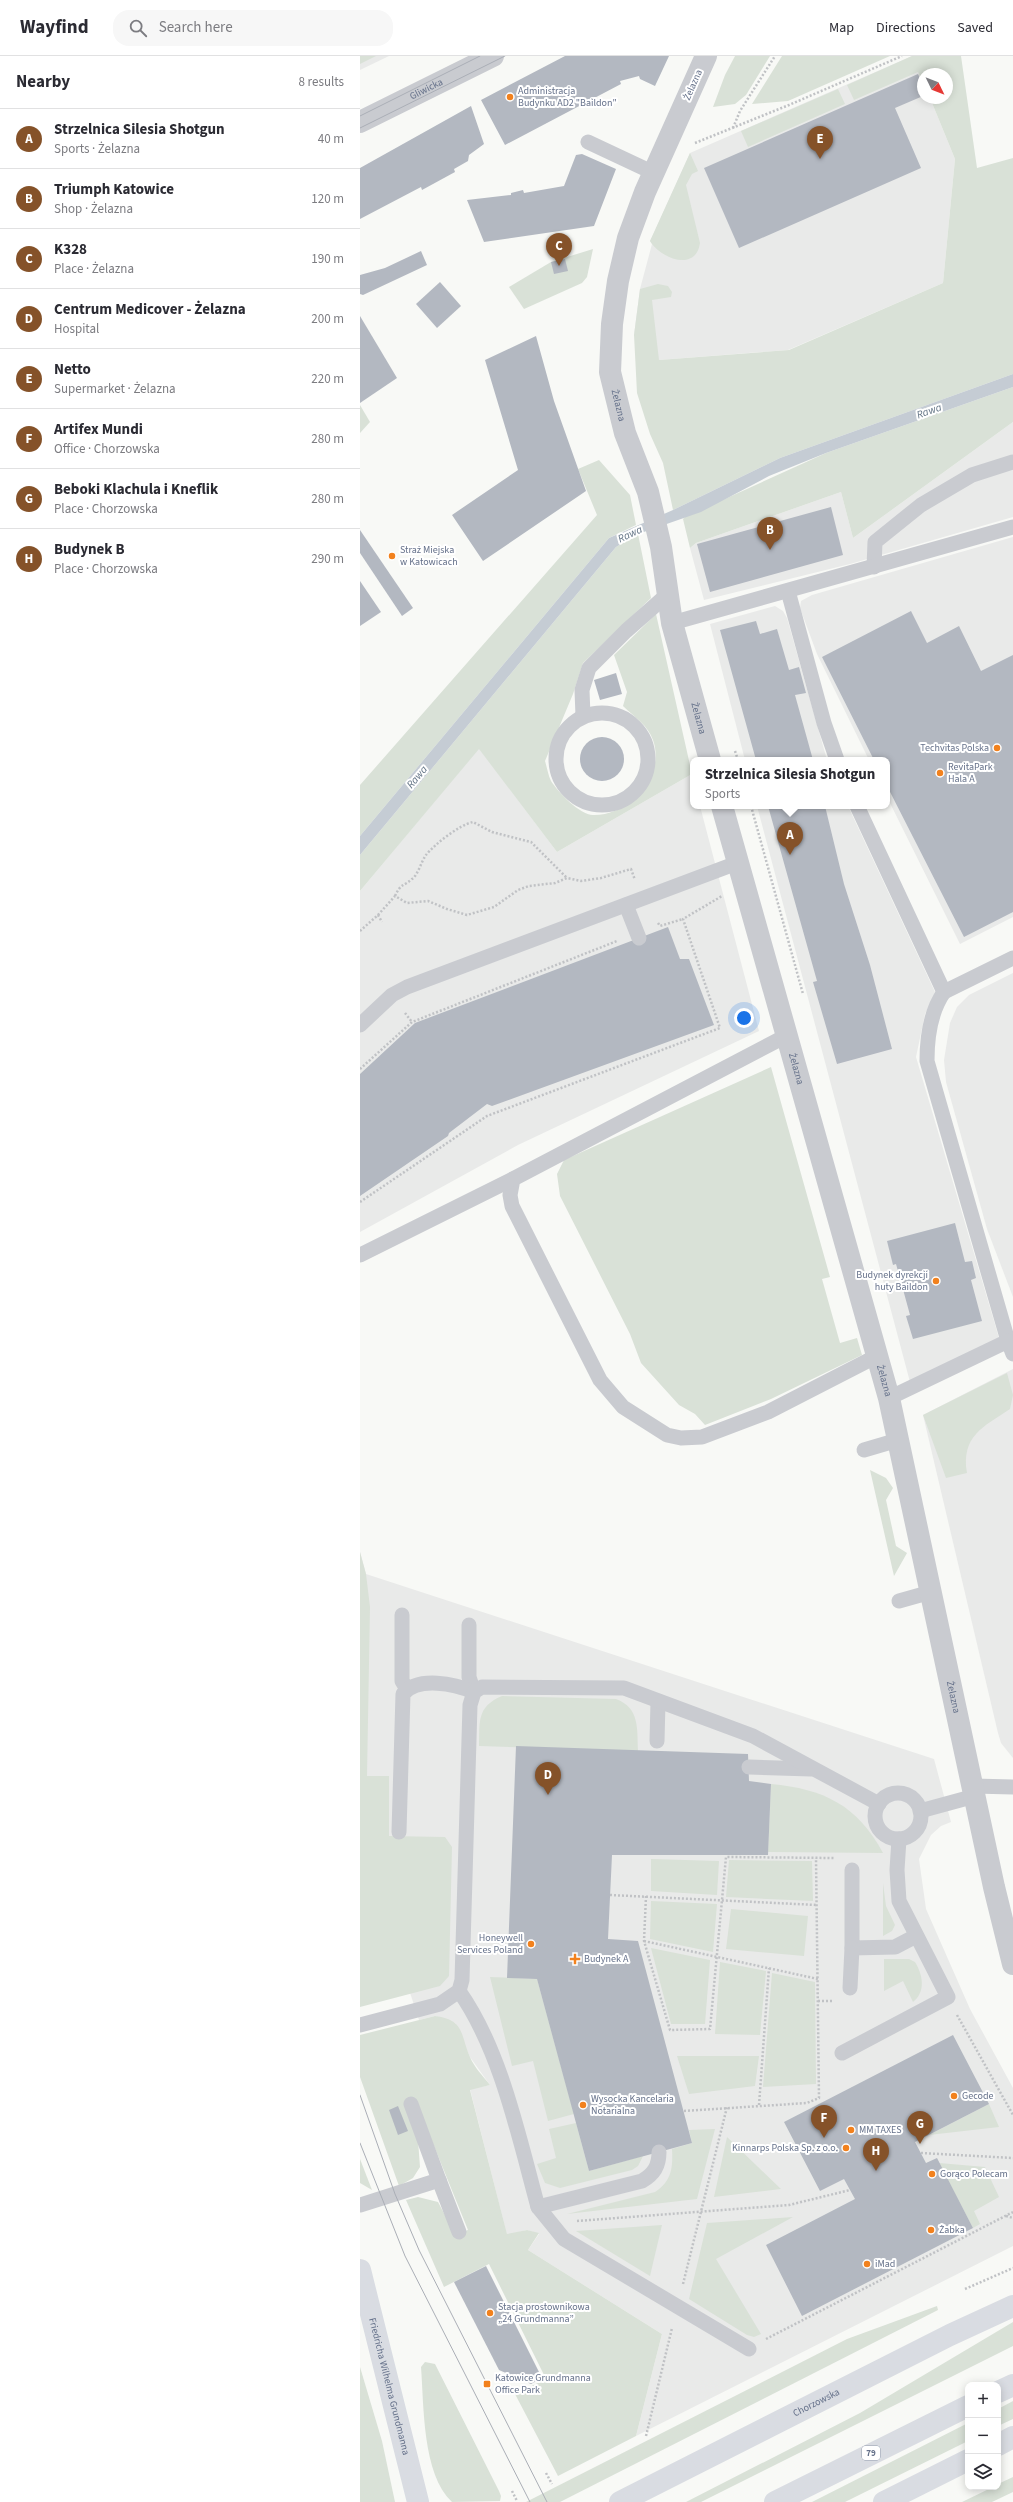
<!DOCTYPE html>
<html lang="en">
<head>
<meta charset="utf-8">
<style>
	body { margin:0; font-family:"Source Sans 3",sans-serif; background:#f7f7f7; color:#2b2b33 }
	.controls { position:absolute; right:12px; bottom:12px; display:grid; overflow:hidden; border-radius:8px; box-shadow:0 2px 10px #0003 }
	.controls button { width:36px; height:36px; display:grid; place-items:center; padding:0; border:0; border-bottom:1px solid #e1e1e2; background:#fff; color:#2b2b33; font:20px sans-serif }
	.compass { position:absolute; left:557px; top:12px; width:36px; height:36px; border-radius:50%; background:#fff; box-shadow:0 2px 10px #0003; rotate:133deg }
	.you { position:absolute; left:384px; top:962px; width:14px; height:14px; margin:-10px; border:3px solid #fff; border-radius:50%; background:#1a73e8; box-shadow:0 0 0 6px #1a73e833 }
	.badge { display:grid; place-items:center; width:26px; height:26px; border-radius:50%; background:#855229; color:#fff; font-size:13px; font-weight:700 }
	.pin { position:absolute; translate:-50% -33px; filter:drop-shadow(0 1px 2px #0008) }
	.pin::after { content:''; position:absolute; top:21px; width:14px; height:12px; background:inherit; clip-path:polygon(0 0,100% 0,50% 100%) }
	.popup { position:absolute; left:330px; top:701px; width:200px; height:52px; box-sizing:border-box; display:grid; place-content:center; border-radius:8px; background:#fff; filter:drop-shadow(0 1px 3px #0005); font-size:13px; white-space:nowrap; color:#7c7c81 }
	.popup b { font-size:15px; color:#2b2b33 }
	.popup::after { content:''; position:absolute; left:50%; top:100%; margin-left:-8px; border:8px solid transparent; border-top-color:#fff }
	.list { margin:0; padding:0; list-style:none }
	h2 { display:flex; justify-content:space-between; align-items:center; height:52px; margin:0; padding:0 16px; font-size:17px }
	h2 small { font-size:13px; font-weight:400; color:#7c7c81 }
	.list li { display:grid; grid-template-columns:26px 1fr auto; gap:12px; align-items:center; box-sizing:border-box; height:60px; padding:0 16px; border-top:1px solid #e1e1e2 }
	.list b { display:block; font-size:15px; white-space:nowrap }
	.list p { margin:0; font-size:13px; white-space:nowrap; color:#7c7c81 }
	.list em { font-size:13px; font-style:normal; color:#7c7c81 }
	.icon { flex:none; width:22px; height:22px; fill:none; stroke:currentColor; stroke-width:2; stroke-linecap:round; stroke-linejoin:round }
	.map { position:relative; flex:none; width:653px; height:2446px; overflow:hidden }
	header { display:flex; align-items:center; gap:24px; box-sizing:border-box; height:56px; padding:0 20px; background:#fff; border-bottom:1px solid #e1e1e2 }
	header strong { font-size:19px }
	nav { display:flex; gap:22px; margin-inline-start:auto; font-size:14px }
	.search { width:280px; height:36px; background:#f7f7f7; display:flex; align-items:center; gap:10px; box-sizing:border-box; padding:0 14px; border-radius:16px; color:#7c7c81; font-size:15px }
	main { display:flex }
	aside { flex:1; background:#fff }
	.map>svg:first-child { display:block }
	.built { fill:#e9eae9 }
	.green { fill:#d9e1d7 }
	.water { fill:#c5ccd4 }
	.building { fill:#b3b8c1 }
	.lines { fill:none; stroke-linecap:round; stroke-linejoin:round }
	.path { stroke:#c0c2c5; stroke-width:2.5; stroke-dasharray:2 2; stroke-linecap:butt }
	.service { stroke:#c9cbd0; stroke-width:15 }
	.tertiary { stroke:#c9cbd0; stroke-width:22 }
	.secondary { stroke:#d9dce2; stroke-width:22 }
	.primary { stroke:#d9dce2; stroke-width:22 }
	.tram { stroke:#aaaeb6; stroke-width:1 }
	.poi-dot { fill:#f2811d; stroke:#fff; stroke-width:1.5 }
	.labels { text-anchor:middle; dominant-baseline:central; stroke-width:4; stroke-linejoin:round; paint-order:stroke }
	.shield { fill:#fff; stroke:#939cad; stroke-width:1 }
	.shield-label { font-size:9px; font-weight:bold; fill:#65718a }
	.street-label { font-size:10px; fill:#65718a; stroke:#fff }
	.poi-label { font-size:10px; fill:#65718a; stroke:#fff; text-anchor:start }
	.water-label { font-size:11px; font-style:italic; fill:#627385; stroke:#fff }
</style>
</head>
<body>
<header>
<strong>Wayfind</strong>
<div class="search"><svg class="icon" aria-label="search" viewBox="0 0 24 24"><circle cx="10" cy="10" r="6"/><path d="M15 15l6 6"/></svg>Search here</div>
<nav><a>Map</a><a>Directions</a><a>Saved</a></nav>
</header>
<main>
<aside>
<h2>Nearby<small>8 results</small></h2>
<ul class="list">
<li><span class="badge">A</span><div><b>Strzelnica Silesia Shotgun</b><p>Sports · Żelazna</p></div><em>40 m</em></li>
<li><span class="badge">B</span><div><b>Triumph Katowice</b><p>Shop · Żelazna</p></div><em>120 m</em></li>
<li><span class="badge">C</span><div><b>K328</b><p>Place · Żelazna</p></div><em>190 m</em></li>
<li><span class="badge">D</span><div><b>Centrum Medicover - Żelazna</b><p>Hospital</p></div><em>200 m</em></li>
<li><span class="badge">E</span><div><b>Netto</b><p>Supermarket · Żelazna</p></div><em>220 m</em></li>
<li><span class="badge">F</span><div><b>Artifex Mundi</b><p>Office · Chorzowska</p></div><em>280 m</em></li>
<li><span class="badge">G</span><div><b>Beboki Klachula i Kneflik</b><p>Place · Chorzowska</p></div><em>280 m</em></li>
<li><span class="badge">H</span><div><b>Budynek B</b><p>Place · Chorzowska</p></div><em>290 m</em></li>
</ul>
</aside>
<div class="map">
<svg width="653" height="2446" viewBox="0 0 653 2446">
	<rect width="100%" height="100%" fill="#f8f9f6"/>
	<g class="built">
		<polygon points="0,0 29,0 0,14"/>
		<polygon points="552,0 563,27 563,42 570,42 595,103 583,227 428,294 299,304 274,279 280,233 292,188 290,185 293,179 330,97"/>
		<polygon points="653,366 653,461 490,508 344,544 330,492 336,487 481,436 493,482"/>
		<polygon points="653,481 653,861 600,888 527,741 527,704 509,704 457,598 440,552 441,545 452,539"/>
		<polygon points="415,550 423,555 427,562 467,704 385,704 350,568"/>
		<polygon points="119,692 197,796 332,718 333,750 340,750 399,975 158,1089 0,1176 0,835"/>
		<polygon points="397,750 488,750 575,936 565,958 556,1001 639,1282 550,1326"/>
		<polygon points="653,917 653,1241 627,1173 586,1026 584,1004 590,967 597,951 609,939"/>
		<polygon points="653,1313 653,1702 641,1687 638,1677 563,1359"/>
		<polygon points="0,1496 6,1518 574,1703 591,1766 581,1770 571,1779 559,1803 566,1853 610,1953 653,2032 653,2190 276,2380 302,2278 168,2194 179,2178 167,2174 147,2179 110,2033 130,2029 110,2001 95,1967 75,1960 59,1964 24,1858 0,1768"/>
	</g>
	<g class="green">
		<polygon points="0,0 16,0 0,8"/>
		<polygon points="375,0 410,0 386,39 375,48 353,51 365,19"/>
		<polygon points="422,0 530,0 428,45 392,48"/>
		<polygon points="552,0 601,0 617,112 653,102 653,318 420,402 313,454 303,407 290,378 277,337 274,279 280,233 298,228 308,230 312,236 311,241 292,244 299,304 429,294 583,227 595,103 570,42 587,42 587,18 563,18 563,27 558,16 494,44 487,29"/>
		<polygon points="478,33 485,48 388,91 381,75"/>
		<path d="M 330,97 L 338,115 L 332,118 L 326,129 L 340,187 C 336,216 301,203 290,185 Z"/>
		<polygon points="233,193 227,221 222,227 164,253 149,231 191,206"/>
		<polygon points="653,331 653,366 493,482 481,436 336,487 330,492 323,463 325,461 466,397"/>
		<polygon points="0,349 10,366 0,377"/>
		<polygon points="239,404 270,439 276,469 249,482 0,780 0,729 237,459 218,413"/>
		<path d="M 278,478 L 291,542 L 223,607 L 213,638 L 185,705 C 187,711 188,719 191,725 C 198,736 220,759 233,759 C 269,760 306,720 293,684 C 288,669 274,661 263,650 L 267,636 L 254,599 L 296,558 L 332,718 L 197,796 L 119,693 L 0,835 L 0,799 L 256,491 Z"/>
		<polygon points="411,1011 470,1221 462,1223 480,1287 497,1282 502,1299 411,1343 345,1369 335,1358 319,1349 281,1307 270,1278 200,1140 197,1118 204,1104"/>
		<path d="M 647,1317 L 653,1339 L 650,1353 C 623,1371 601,1380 607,1417 L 586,1422 L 563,1359 Z"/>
		<polygon points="510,1414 526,1422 533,1432 526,1444 536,1490 547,1497 534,1520"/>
		<polygon points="0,1496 6,1518 10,1551 7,1720 29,1720 29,1780 85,1781 92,1791 89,1920 80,1930 0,1951"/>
		<path d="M 142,1640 L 256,1643 C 280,1652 277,1673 278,1695 L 119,1690 C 120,1666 116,1651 142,1640 Z"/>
		<path d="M 411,1728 C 464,1733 497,1749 523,1797 L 408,1796 Z"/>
		<polygon points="291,1803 359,1805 357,1839 291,1835"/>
		<polygon points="369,1804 452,1805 453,1845 366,1841"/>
		<polygon points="523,1827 526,1850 535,1869 532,1875 523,1880"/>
		<polygon points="291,1845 357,1848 353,1896 290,1883"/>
		<polygon points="371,1853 448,1860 444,1900 366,1893"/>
		<polygon points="291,1892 350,1904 345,1968 311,1968"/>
		<path d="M 524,1903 L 549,1903 L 555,1906 C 563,1919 566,1936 553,1946 L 543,1925 L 524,1935 Z"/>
		<polygon points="360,1906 406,1915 400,1979 355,1978"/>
		<polygon points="412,1917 455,1926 456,2028 403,2031"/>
		<polygon points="130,1921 177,1923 214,2058 188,2065 173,2005 152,2010"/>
		<path d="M 75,1960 C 105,1964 100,1978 110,2001 C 114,2011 123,2020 130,2029 L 110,2034 L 147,2178 L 167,2174 L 179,2177 L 168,2194 L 302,2278 L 276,2380 L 198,2420 L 155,2338 L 186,2323 L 129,2208 L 84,2231 L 46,2144 L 58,2141 L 78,2146 L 95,2178 L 108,2174 L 55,2043 L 60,2111 L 53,2122 L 39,2130 L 0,2021 L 0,1979 Z"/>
		<polygon points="317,2000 399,2000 395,2030 329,2038"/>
		<polygon points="629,2048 639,2071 569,2079"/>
		<polygon points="216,2067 229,2115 283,2100 278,2110 272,2114 200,2132 185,2127 177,2108 196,2102 189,2073"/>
		<path d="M 355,2073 L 337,2143 L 207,2158 L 295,2136 C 312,2125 313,2111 312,2093 L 332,2087 L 329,2074 Z"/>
		<polygon points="367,2081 421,2133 354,2141"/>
		<polygon points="0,2103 12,2134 0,2127"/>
		<polygon points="579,2107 625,2111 639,2141 614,2155 620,2168 613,2172"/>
		<polygon points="433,2161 356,2203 401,2278 394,2281 387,2279 329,2243 347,2167"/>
		<polygon points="302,2169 290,2220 216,2175"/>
		<polygon points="577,2250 578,2254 200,2446 166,2446 487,2283"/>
		<polygon points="653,2266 653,2290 341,2446 326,2446 500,2357"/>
		<path d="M 65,2306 L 75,2308 L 139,2435 L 141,2440 L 140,2445 L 92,2446 C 62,2418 64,2349 61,2311 Z"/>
		<polygon points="0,2311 22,2385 35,2446 0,2446"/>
		<polygon points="653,2345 653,2363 638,2370 638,2353"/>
		<polygon points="608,2367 608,2385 485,2446 452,2446"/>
		<polygon points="653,2421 653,2436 632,2446 602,2446 633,2431 638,2431 638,2428"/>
	</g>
	<polygon class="water" points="653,318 653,331 466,397 409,420 341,456 278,478 256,491 0,799 0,780 249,482 313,454 420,402"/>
	<g class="building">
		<polygon points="205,0 309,0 295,30 280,23 279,20 260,25 261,28 145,89 121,44"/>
		<polygon points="558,18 563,29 563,40 535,52 561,112 379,192 344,112"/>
		<polygon points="111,50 124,88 109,99 108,105 94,113 95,116 62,134 61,131 0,163 0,112"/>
		<polygon points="222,98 256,113 234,170 124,186 107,144 151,139 151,137 163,134 164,137 204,130 216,99"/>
		<polygon points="61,195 67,209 3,239 0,238 0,219 25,212"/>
		<polygon points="205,203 208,215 194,218 191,206"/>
		<polygon points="80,226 101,250 77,272 56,248"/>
		<polygon points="0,260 37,322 0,347"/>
		<polygon points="176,280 194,345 226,435 123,505 92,459 158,414 125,304"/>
		<polygon points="471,451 483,499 350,536 337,488"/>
		<polygon points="0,474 53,552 42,560 0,497"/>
		<polygon points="0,525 21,556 0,570"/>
		<polygon points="551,555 567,587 599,570 621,615 653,599 653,856 604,881 527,730 527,704 514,704 462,601"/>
		<polygon points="396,565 400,578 417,573 429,614 439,611 446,637 435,639 453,704 396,704 360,574"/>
		<polygon points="256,617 262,638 240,644 234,624"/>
		<circle cx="242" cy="703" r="22"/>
		<polygon points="408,750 465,750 484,828 510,909 532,993 477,1008 453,926 457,925"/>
		<polygon points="308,871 320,903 329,903 354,969 132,1050 127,1048 89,1077 88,1080 0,1140 0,1018 55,967"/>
		<polygon points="595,1167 605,1206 612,1205 616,1222 611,1224 622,1265 553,1283 546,1260 550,1259 541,1226 536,1208 533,1209 527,1185"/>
		<polygon points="156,1690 388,1698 389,1725 411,1728 408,1799 252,1799 248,1883 278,1885 332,2087 229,2115 177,1923 147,1922"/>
		<polygon points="593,1979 629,2048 555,2086 566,2107 577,2102 613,2172 442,2260 406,2189 495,2143 484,2123 460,2135 424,2066"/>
		<polygon points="38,2050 48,2075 38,2079 29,2054"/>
		<polygon points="126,2210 182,2322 171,2328 139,2314 94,2226"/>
	</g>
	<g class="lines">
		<g class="path">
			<polyline points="373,72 380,55 415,0"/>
			<polyline points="335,87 429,49 542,0"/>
			<polyline points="375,695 378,704"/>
			<polyline points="391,750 443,938"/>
			<path d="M 35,840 C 41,827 43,831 52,823 C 58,819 61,806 66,799 C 75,788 99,769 113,766 L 132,776 L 171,786 L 207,822"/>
			<polyline points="18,859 35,840 47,847 68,845 87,853 107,859 134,851 158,834 169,830 195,827 207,822 221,825 241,822 271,813 275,824"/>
			<polyline points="298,867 300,870 323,863"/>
			<polyline points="0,875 18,859 22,866"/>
			<polyline points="45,957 52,966"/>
			<polyline points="0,1013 52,966 257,885"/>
			<polyline points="0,1146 127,1060 360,972 323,863 362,840"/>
			<polyline points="250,1839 457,1849"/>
			<polyline points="286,1840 284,1885 310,1974 350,1973 366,1801 475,1802"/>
			<polyline points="284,1885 458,1923"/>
			<polyline points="458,1945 472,1945"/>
			<polyline points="597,1959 653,2059"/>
			<polyline points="399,2049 409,1912"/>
			<polyline points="324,2055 447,2047 459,2042 456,1802"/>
			<polyline points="561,2097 653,2102"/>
			<polyline points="646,2160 653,2162"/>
			<polyline points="217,2165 429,2149 490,2134"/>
			<polyline points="323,2228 367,2051"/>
			<polyline points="605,2233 653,2212"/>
			<polyline points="406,2283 653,2156"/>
			<polyline points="286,2380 312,2272"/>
			<polyline points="186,2417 192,2428"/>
			<polyline points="152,2435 157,2445"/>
		</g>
		<g class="service">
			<polyline points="228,86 294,117"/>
			<polyline points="514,511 515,486 561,449 612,419 653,406"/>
			<polyline points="428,535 464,667 477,704"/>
			<polyline points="312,567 653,471"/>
			<circle cx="242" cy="703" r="46"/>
			<polyline points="223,660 222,634 229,612 266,575 308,538"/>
			<polyline points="497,750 584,936 653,902"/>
			<polyline points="266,849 279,882"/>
			<path d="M 584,936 C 570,956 567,981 567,1005 L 648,1285"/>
			<polyline points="0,969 32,939 47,931 377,807"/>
			<polyline points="426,980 153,1123 150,1139 152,1150 240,1324 263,1351 307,1379 321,1382 342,1381 408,1356 517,1300"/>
			<polyline points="0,1199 153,1123"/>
			<polyline points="529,1342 648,1285 653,1298"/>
			<polyline points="504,1394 538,1384"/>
			<polyline points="539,1545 571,1536"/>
			<polyline points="42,1559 42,1625 47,1633"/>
			<polyline points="109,1569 109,1621 114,1636"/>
			<polyline points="297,1685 298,1646"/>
			<polyline points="389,1711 451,1713"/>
			<polyline points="613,1730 653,1731"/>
			<circle cx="538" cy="1760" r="23"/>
			<polyline points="560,1755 615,1740"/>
			<path d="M 39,1776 L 43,1638 C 58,1620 95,1628 114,1636"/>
			<polyline points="492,1814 492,1892 535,1891 556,1880"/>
			<polyline points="490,1932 492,1892"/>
			<path d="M 99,1935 C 141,1994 159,2082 178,2151 L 282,2125 C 294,2118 299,2110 299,2096"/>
			<polyline points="0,1969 80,1948 99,1935 102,1924 110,1649 114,1636 122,1631 264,1632 393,1680 519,1748"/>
			<polyline points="482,1997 588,1941 539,1845 537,1814 539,1783"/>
			<polyline points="79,2124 99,2176"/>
			<polyline points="0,2149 79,2124 51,2048"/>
			<polyline points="178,2151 204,2183 389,2293"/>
		</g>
		<g class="tertiary">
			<path id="s1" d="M 346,0 L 285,136 L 268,182 L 258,225 L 252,268 L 250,316 L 265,377 L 288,436 L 301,491 L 312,567 L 350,704"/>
			<path id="s2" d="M 0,66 L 133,0"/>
			<path id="s3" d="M 362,750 L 529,1342 L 634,1831 L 653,1908"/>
		</g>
		<g class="secondary">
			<path id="s4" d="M 0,2214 L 58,2446"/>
			<path id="s5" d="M 260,2446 L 590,2279 L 653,2250"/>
		</g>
		<g class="primary">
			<polyline points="638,2336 653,2329"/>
			<polyline points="638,2389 653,2381"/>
			<polyline points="415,2446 608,2350"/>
			<polyline points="524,2446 608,2404"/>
		</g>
		<g class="tram">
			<polyline points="0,60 120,0"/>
			<polyline points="0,72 145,0"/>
			<polyline points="0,2039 35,2138 59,2194 187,2446"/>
			<polyline points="0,2087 45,2200 170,2446"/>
		</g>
	</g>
	<g class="poi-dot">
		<circle cx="150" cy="41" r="4"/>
		<circle cx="32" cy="500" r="4"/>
		<circle cx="637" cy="692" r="4"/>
		<circle cx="580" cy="717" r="4"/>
		<circle cx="576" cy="1225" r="4"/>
		<circle cx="171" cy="1888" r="4"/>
		<path d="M213 1897h4v4h4v4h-4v4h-4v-4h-4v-4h4z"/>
		<circle cx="594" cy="2040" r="4"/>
		<circle cx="223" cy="2049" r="4"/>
		<circle cx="491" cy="2074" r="4"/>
		<circle cx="486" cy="2092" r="4"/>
		<circle cx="572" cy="2118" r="4"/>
		<circle cx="571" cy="2174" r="4"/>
		<circle cx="507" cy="2208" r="4"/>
		<circle cx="130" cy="2257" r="4"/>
		<rect x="123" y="2324" width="8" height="8" rx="2"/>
	</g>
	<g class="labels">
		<rect class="shield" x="502" y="2390" width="18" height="14" rx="3"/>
		<g class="shield-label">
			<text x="511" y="2397">79</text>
		</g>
		<g class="street-label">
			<text transform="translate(333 29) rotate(-66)">Żelazna</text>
			<text stroke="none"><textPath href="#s2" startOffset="74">Gliwicka</textPath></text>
			<text stroke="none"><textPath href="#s1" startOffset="368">Żelazna</textPath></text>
			<text stroke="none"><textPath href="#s1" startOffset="692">Żelazna</textPath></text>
			<text stroke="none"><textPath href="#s3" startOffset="273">Żelazna</textPath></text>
			<text stroke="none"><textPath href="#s3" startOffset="597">Żelazna</textPath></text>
			<text stroke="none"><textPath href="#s3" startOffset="921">Żelazna</textPath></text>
			<text stroke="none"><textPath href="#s4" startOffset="120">Friedricha Wilhelma Grundmanna</textPath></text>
			<text stroke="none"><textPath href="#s5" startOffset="220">Chorzowska</textPath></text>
		</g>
		<g class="poi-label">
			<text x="158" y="35">Administracja<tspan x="158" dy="12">Budynku AD2 "Baildon"</tspan></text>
			<text x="40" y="494">Straż Miejska<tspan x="40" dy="12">w Katowicach</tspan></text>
			<text x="629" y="692" text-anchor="end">Techvitas Polska</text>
			<text x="588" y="711">RevitaPark<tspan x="588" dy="12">Hala A</tspan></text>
			<text x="568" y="1219" text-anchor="end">Budynek dyrekcji<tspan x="568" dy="12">huty Baildon</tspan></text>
			<text x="163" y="1882" text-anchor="end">Honeywell<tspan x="163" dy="12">Services Poland</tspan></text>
			<text x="224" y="1903">Budynek A</text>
			<text x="602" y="2040">Gecode</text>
			<text x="231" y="2043">Wysocka Kancelaria<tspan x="231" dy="12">Notarialna</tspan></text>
			<text x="499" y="2074">MM TAXES</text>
			<text x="478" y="2092" text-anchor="end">Kinnarps Polska Sp. z o.o.</text>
			<text x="580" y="2118">Gorąco Polecam</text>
			<text x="579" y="2174">Żabka</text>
			<text x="515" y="2208">iMad</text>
			<text x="138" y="2251">Stacja prostownikowa<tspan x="138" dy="12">„24 Grundmanna”</tspan></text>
			<text x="135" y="2322">Katowice Grundmanna<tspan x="135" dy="12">Office Park</tspan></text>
		</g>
		<g class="water-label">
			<text transform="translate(569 355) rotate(-20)">Rawa</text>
			<text transform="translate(270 478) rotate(-26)">Rawa</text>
			<text transform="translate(57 721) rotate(-50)">Rawa</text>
		</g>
	</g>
</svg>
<div class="controls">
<button>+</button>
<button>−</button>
<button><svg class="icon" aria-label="layers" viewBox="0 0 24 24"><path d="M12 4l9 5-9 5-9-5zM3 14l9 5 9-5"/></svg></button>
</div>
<svg class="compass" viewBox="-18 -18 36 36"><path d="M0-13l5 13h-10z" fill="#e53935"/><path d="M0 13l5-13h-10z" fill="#7c7c81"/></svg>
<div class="you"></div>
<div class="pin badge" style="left:430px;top:799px">A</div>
<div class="popup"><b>Strzelnica Silesia Shotgun</b>Sports</div>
<div class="pin badge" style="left:410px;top:494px">B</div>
<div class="pin badge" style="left:199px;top:210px">C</div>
<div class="pin badge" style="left:188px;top:1739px">D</div>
<div class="pin badge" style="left:460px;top:103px">E</div>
<div class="pin badge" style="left:464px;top:2082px">F</div>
<div class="pin badge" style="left:560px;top:2088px">G</div>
<div class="pin badge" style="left:516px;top:2115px">H</div>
</div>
</main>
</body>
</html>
